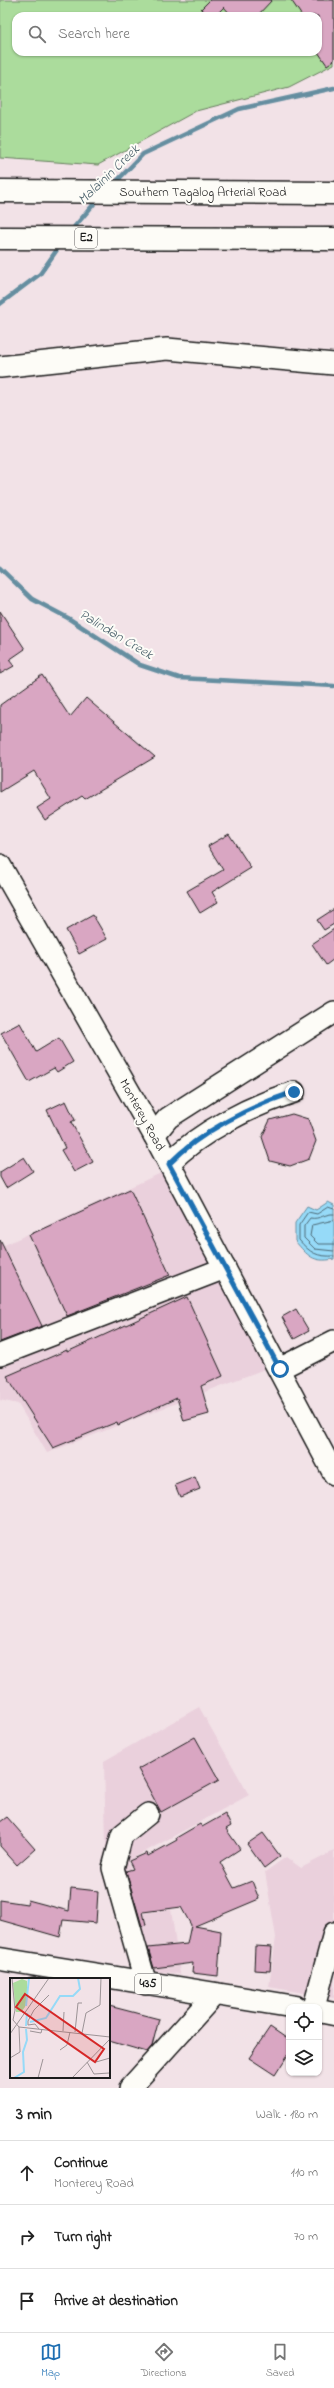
<!DOCTYPE html>
<html lang="en">
<head>
<meta charset="utf-8">
<style>
	body { margin:0; font-family:"Indie Flower",sans-serif; background:#f6f6f6; color:#222 }
	.controls { position:absolute; right:12px; bottom:12px; display:grid; overflow:hidden; border-radius:8px; box-shadow:0 1px 3px #0004 }
	.controls button { width:36px; height:36px; display:grid; place-items:center; padding:0; border:0; border-bottom:1px solid #e0e0e0; background:#fff; color:#222; font:20px sans-serif }
	.stop { position:absolute; width:12px; height:12px; margin:-9px; border:3px solid #1f6fb2; border-radius:50%; background:#fff }
	.stop.end { background:#1f6fb2; border-color:#fff; box-shadow:0 1px 4px #0008 }
	.list { margin:0; padding:0; list-style:none }
	h2 { display:flex; justify-content:space-between; align-items:center; height:52px; margin:0; padding:0 16px; font-size:17px }
	h2 small { font-size:13px; font-weight:400; color:#767676 }
	.list li { display:grid; grid-template-columns:26px 1fr auto; gap:12px; align-items:center; box-sizing:border-box; height:64px; padding:0 16px; border-top:1px solid #e0e0e0 }
	.list b { display:block; font-size:15px; white-space:nowrap }
	.list p { margin:0; font-size:13px; white-space:nowrap; color:#767676 }
	.list em { font-size:13px; font-style:normal; color:#767676 }
	.icon { flex:none; width:22px; height:22px; fill:none; stroke:currentColor; stroke-width:2; stroke-linecap:round; stroke-linejoin:round }
	.map { position:relative; flex:none; width:334px; height:2088px; overflow:hidden }
	.search { position:absolute; background:#fff; box-shadow:0 1px 3px #0004; left:12px; right:12px; top:12px; height:44px; display:flex; align-items:center; gap:10px; box-sizing:border-box; padding:0 14px; border-radius:12px; color:#767676; font-size:15px }
	.sheet { height:244px; background:#fff }
	nav { display:flex; justify-content:space-around; align-items:center; box-sizing:border-box; height:56px; border-top:1px solid #e0e0e0; background:#fff; font-size:11px; color:#767676 }
	nav a { display:grid; justify-items:center; gap:2px }
	nav .on { color:#1f6fb2 }
	.map>svg:first-child { display:block }
	.built { fill:#ead0dc }
	.green { fill:#abdc9c; stroke:#647c5c; fill-rule:evenodd }
	.water { fill:#96daf8; stroke:#658ea0 }
	.lines { fill:none; stroke-linecap:round; stroke-linejoin:round }
	.shore { stroke:#4d6874; stroke-width:1 }
	.stream { stroke:#658ea0; stroke-width:4.5 }
	.building { fill:#d9a6c2; stroke:#1c1c1c }
	.minor-casing { stroke:#1c1c1c; stroke-width:24 }
	.major-casing { stroke:#1c1c1c; stroke-width:25 }
	.highway-casing { stroke:#1c1c1c; stroke-width:25 }
	.minor { stroke:#fdfcf7; stroke-width:21 }
	.major { stroke:#fdfcf7; stroke-width:22 }
	.highway { stroke:#fdfcf7; stroke-width:22 }
	.route { stroke:#1f6fb2; stroke-width:5 }
	.labels { text-anchor:middle; dominant-baseline:central; stroke-width:4; stroke-linejoin:round; paint-order:stroke }
	.shield { fill:#fdfcf7; stroke:#605f5e; stroke-width:1 }
	.shield-label { font-size:12px; font-weight:bold; fill:#1c1c1c }
	.street-label { font-size:13px; fill:#1c1c1c; stroke:#fdfcf7 }
	.water-label { font-size:14px; font-style:italic; fill:#475e69; stroke:#fdfcf7 }
	.inset-river { fill:none; stroke:#96daf8; stroke-width:2 }
	.inset-road { fill:none; stroke:#9c9396; stroke-width:1 }
	.view { fill:#d62828; fill-opacity:0.15; stroke:#d62828; stroke-width:2 }
	.inset-edge { fill:none; stroke:#1c1c1c; stroke-width:2 }
</style>
</head>
<body>
<div class="map">
<svg width="334" height="2088" viewBox="0 0 334 2088">
	<rect width="100%" height="100%" fill="#f2e2e7"/>
	<filter id="ink" filterUnits="userSpaceOnUse"><feTurbulence type="fractalNoise" baseFrequency=".025" numOctaves="2"/><feDisplacementMap in="SourceGraphic" scale="8" xChannelSelector="R" yChannelSelector="G"/><feConvolveMatrix kernelMatrix="1 2 1 2 8 2 1 2 1" color-interpolation-filters="sRGB"/></filter>
	<g filter="url(#ink)">
		<g class="built">
			<polygon points="161,1173 267,1368 47,1453 18,1404 0,1400 0,1247"/>
			<polygon points="199,1707 249,1795 128,1861 144,1913 171,1909 180,1974 138,1969 107,1886 104,1761"/>
			<polygon points="334,1851 334,1998 269,1987 276,1937 265,1872 286,1857 301,1868"/>
		</g>
		<path class="green" d="M 0,0 L 334,0 L 334,64 L 289,87 L 196,111 L 98,165 L 0,158 ZM 16,16 L 318,16 L 318,52 L 16,52 Z"/>
		<path class="water" d="M 328,1202 L 334,1205 L 334,1259 C 313,1263 308,1256 295,1241 L 295,1223 L 307,1206 L 316,1210 Z"/>
		<g class="lines">
			<g class="shore">
				<path d="M 334,1209 L 328,1207 L 317,1214 L 308,1212 L 299,1225 L 299,1240 C 310,1253 317,1257 334,1256"/>
				<path d="M 334,1214 C 325,1213 320,1220 310,1218 L 304,1226 L 304,1238 L 315,1249 L 334,1251"/>
				<polyline points="334,1220 312,1225 310,1236 318,1244 334,1244"/>
			</g>
			<g class="stream">
				<polyline points="113,185 143,154 239,109 334,88"/>
				<polyline points="70,232 99,198"/>
				<polyline points="0,304 40,274 61,244"/>
				<polyline points="0,568 32,599 68,618 140,665 179,678 334,686"/>
			</g>
		</g>
		<g class="building">
			<polygon points="210,0 272,0 257,16 232,16 224,7 215,16 207,16 201,9"/>
			<polygon points="291,0 334,0 334,60 327,65 318,52 318,16 302,16"/>
			<polygon points="0,611 25,649 9,660 14,666 0,674"/>
			<polygon points="42,675 70,717 86,698 155,757 85,799 82,796 45,820 37,808 51,799 34,771 0,792 0,705"/>
			<polygon points="229,834 251,868 212,892 218,902 200,913 187,891 223,870 208,846"/>
			<polygon points="334,909 334,924 324,930 317,920"/>
			<polygon points="93,915 107,939 79,954 66,930"/>
			<polygon points="334,929 334,959 326,965 312,944"/>
			<polygon points="20,1023 36,1052 59,1038 73,1062 57,1072 54,1068 29,1082 1,1033"/>
			<polygon points="66,1101 75,1120 71,1122 93,1162 74,1172 61,1150 65,1148 47,1110"/>
			<polygon points="292,1114 308,1119 316,1141 309,1159 290,1166 270,1161 262,1137 270,1120"/>
			<polygon points="24,1157 33,1171 6,1188 0,1177 0,1172"/>
			<polygon points="130,1189 170,1275 67,1316 29,1235"/>
			<polygon points="0,1240 42,1326 0,1342"/>
			<polygon points="187,1297 223,1376 201,1386 209,1414 184,1421 177,1398 118,1425 117,1422 53,1448 7,1376 67,1350 67,1352"/>
			<polygon points="296,1309 309,1331 294,1339 282,1317"/>
			<polygon points="195,1477 200,1489 180,1497 175,1485"/>
			<polygon points="195,1737 219,1780 161,1812 138,1769"/>
			<polygon points="225,1814 231,1826 226,1829 240,1849 220,1862 234,1888 252,1881 259,1899 195,1926 221,1931 218,1976 192,1973 193,1963 154,1968 148,1948 187,1944 191,1925 181,1907 143,1912 146,1925 142,1926 126,1871 133,1869 129,1861 147,1853 148,1856 177,1840 176,1838 200,1824 202,1827"/>
			<polygon points="7,1817 35,1849 17,1865 0,1846 0,1822"/>
			<polygon points="263,1833 280,1856 264,1868 247,1844"/>
			<polygon points="71,1888 98,1891 96,1923 63,1920 60,1937 0,1920 0,1900 27,1904 28,1900 69,1911"/>
			<polygon points="255,1946 272,1947 270,1971 254,1970"/>
			<polygon points="109,2006 159,2019 152,2046 147,2052 109,2041"/>
			<polygon points="270,2027 289,2040 289,2053 275,2075 249,2058"/>
		</g>
		<g class="lines">
			<defs>
				<g id="minor">
					<polyline points="0,367 167,349 334,364"/>
					<polyline points="0,865 154,1135 334,1474"/>
					<polyline points="154,1135 168,1118 334,1012"/>
					<path d="M 169,1163 C 201,1131 251,1106 294,1092"/>
					<polyline points="0,1355 225,1268"/>
					<polyline points="279,1369 334,1341"/>
					<polyline points="146,1984 113,1868 122,1835 148,1814"/>
					<polyline points="314,2007 334,1933"/>
					<polyline points="130,2088 214,1995"/>
				</g>
				<g id="major">
					<polyline points="0,1959 296,2007"/>
					<polyline points="319,2011 334,2014"/>
				</g>
				<g id="highway">
					<polyline points="0,191 334,193"/>
					<polyline points="0,238 334,239"/>
				</g>
			</defs>
			<use href="#minor" class="minor-casing"/>
			<use href="#major" class="major-casing"/>
			<use href="#highway" class="highway-casing"/>
			<use href="#minor" class="minor"/>
			<use href="#major" class="major"/>
			<use href="#highway" class="highway"/>
		</g>
	</g>
	<g class="lines" filter="url(#ink)">
		<path class="route" d="M 280,1369 L 169,1164 C 201,1131 251,1106 294,1092"/>
	</g>
	<g class="labels">
		<g class="shield">
			<rect x="75" y="228" width="22" height="20" rx="3"/>
			<rect x="135" y="1974" width="26" height="20" rx="3"/>
		</g>
		<g class="shield-label">
			<text x="86" y="238">E2</text>
			<text x="148" y="1984">435</text>
		</g>
		<g class="street-label">
			<text x="203" y="192">Southern Tagalog Arterial Road</text>
			<text transform="translate(142 1115) rotate(61)">Monterey Road</text>
		</g>
		<g class="water-label">
			<text transform="translate(109 175) rotate(-44)">Malainin Creek</text>
			<text transform="translate(116 635) rotate(31)">Palindan Creek</text>
		</g>
	</g>
	<g transform="translate(10 1978)">
		<rect width="100" height="100" fill="#f2e2e7"/>
		<path d="M 12,1 L 17,3 L 17,20 L 15,29 L 11,34 L 6,34 L 3,5 Z" fill="#abdc9c"/>
		<path class="inset-river" d="M 16,28 L 19,0M 20,44 L 36,40 L 50,18 L 63,18 L 70,11 L 68,0M 16,48 L 17,35M 4,100 L 14,94 L 13,74 L 17,62 L 16,51"/>
		<path class="inset-road" d="M 2,0 L 5,32 L 3,42 L 9,49 L 100,59M 29,51 L 25,46 L 18,47 L 18,43 L 24,32 L 39,17M 20,53 L 31,55 L 32,51M 53,53 L 54,34M 65,54 L 68,25 L 72,25M 72,55 L 76,35 L 90,27 L 91,0M 0,56 L 39,0M 50,72 L 57,67 L 60,54M 0,80 L 10,74 L 9,49M 77,84 L 84,96 L 99,95M 86,84 L 100,80M 28,100 L 33,81M 62,100 L 100,61"/>
		<path class="view" d="M 15,16 L 94,71 L 85,84 L 6,29 Z"/>
		<rect width="100" height="100" class="inset-edge"/>
	</g>
</svg>
<div class="controls">
<button><svg class="icon" aria-label="locate" viewBox="0 0 24 24"><circle cx="12" cy="12" r="6"/><path d="M12 2v4M12 18v4M2 12h4M18 12h4"/></svg></button>
<button><svg class="icon" aria-label="layers" viewBox="0 0 24 24"><path d="M12 4l9 5-9 5-9-5zM3 14l9 5 9-5"/></svg></button>
</div>
<div class="stop" style="left:280px;top:1369px"></div>
<div class="stop end" style="left:294px;top:1092px"></div>
<div class="search"><svg class="icon" aria-label="search" viewBox="0 0 24 24"><circle cx="10" cy="10" r="6"/><path d="M15 15l6 6"/></svg>Search here</div>
</div>
<section class="sheet">
<h2>3 min<small>Walk · 180 m</small></h2>
<ul class="list">
<li><svg class="icon" aria-label="ahead" viewBox="0 0 24 24"><path d="M12 20V5M6 11l6-6 6 6"/></svg><div><b>Continue</b><p>Monterey Road</p></div><em>110 m</em></li>
<li><svg class="icon" aria-label="right" viewBox="0 0 24 24"><path d="M7 20v-9h11M14 6l5 5-5 5"/></svg><div><b>Turn right</b></div><em>70 m</em></li>
<li><svg class="icon" aria-label="arrive" viewBox="0 0 24 24"><path d="M6 21V4h12l-3 4 3 4H6"/></svg><div><b>Arrive at destination</b></div></li>
</ul>
</section>
<nav>
<a class="on"><svg class="icon" aria-label="map" viewBox="0 0 24 24"><path d="M3 6l6-2 6 2 6-2v14l-6 2-6-2-6 2zM9 4v14M15 6v14"/></svg>Map</a>
<a><svg class="icon" aria-label="directions" viewBox="0 0 24 24"><path d="M12 3l9 9-9 9-9-9zM9 14v-3h6M13 9l2 2-2 2"/></svg>Directions</a>
<a><svg class="icon" aria-label="saved" viewBox="0 0 24 24"><path d="M7 4h10v16l-5-4-5 4z"/></svg>Saved</a>
</nav>
</body>
</html>
